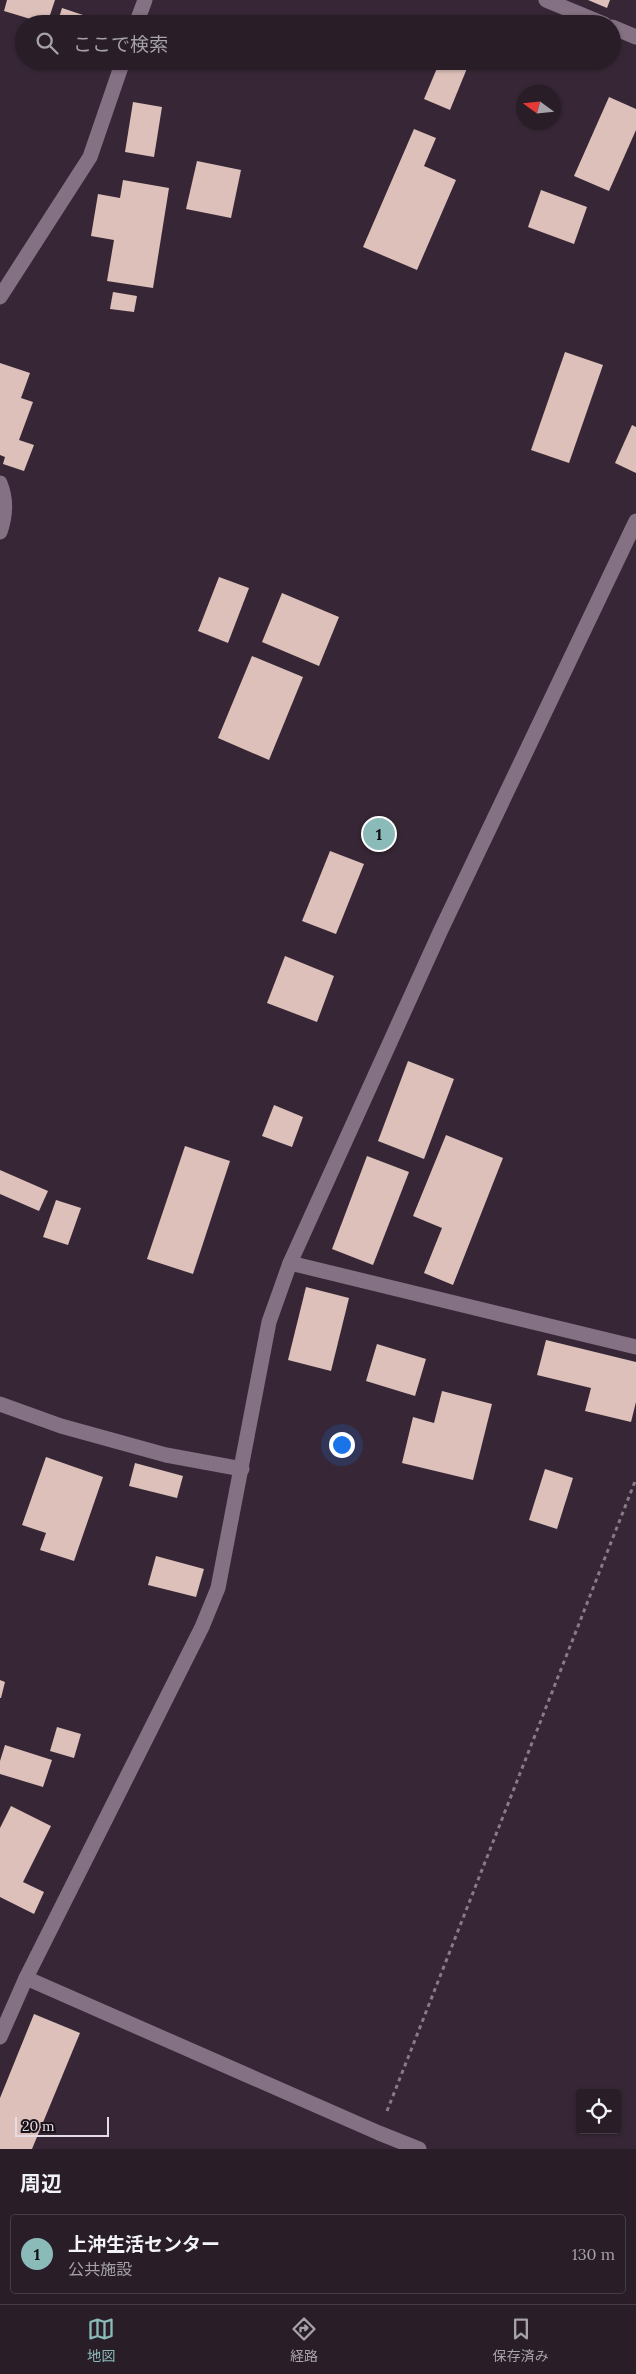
<!DOCTYPE html>
<html lang="ja">
<head>
<meta charset="utf-8">
<style>
	body { margin:0; font-family:Lora,"Noto Sans JP",serif; background:#352a34; color:#f1f3f6 }
	.controls { position:absolute; right:15px; bottom:15px; display:grid; overflow:hidden; border-radius:5px; box-shadow:0 1px 4px #0004 }
	.controls button { width:45px; height:45px; display:grid; place-items:center; padding:0; border:0; border-bottom:1px solid #453b45; background:#291d28; color:#f1f3f6; font:25px sans-serif }
	.compass { position:absolute; left:516px; top:85px; width:45px; height:45px; border-radius:50%; background:#291d28; box-shadow:0 1px 4px #0004; rotate:285deg }
	.scale { position:absolute; left:15px; bottom:12px; width:94px; box-sizing:border-box; padding-left:5px; border:2px solid #e6dce6; border-top:0; font-size:14px; line-height:18px; white-space:nowrap; color:#e6dce6; -webkit-text-stroke:4px #1a1319; paint-order:stroke }
	.you { position:absolute; left:341px; top:1444px; width:18px; height:18px; margin:-12px; border:4px solid #fff; border-radius:50%; background:#1a73e8; box-shadow:0 0 0 8px #1a73e833 }
	.badge { display:grid; place-items:center; width:32px; height:32px; border-radius:50%; background:#8bbbb9; color:#111; font-size:16px; font-weight:700 }
	.pin { position:absolute; translate:-50% -50%; border:2px solid #fff; box-shadow:0 1px 5px #0006 }
	.list { margin:0; padding:0; list-style:none }
	h2 { display:flex; justify-content:space-between; align-items:center; height:65px; margin:0; padding:0 20px; font-size:21px }
	h2 small { font-size:16px; font-weight:400; color:#a5a2a8 }
	.list li { display:grid; grid-template-columns:32px 1fr auto; gap:15px; align-items:center; box-sizing:border-box; height:80px; margin:0 10px 10px; padding:0 10px; border:1px solid #453b45; border-radius:5px }
	.list b { display:block; font-size:19px; white-space:nowrap }
	.list p { margin:0; font-size:16px; white-space:nowrap; color:#a5a2a8 }
	.list em { font-size:16px; font-style:normal; color:#a5a2a8 }
	.icon { flex:none; width:28px; height:28px; fill:none; stroke:currentColor; stroke-width:2; stroke-linecap:round; stroke-linejoin:round }
	.map { position:relative; flex:none; width:636px; height:2149px; overflow:hidden }
	.search { position:absolute; background:#291d28; box-shadow:0 1px 4px #0004; left:15px; right:15px; top:15px; height:55px; display:flex; align-items:center; gap:12px; box-sizing:border-box; padding:0 18px; border-radius:28px; color:#a5a2a8; font-size:19px }
	.sheet { height:155px; background:#291d28 }
	nav { display:flex; justify-content:space-around; align-items:center; box-sizing:border-box; height:70px; border-top:1px solid #453b45; background:#291d28; font-size:14px; color:#a5a2a8 }
	nav a { display:grid; justify-items:center; gap:2px }
	nav .on { color:#8bbbb9 }
	.map>svg:first-child { display:block }
	.building { fill:#ddc0b9 }
	.lines { fill:none; stroke-linecap:round; stroke-linejoin:round }
	.path { stroke:#887b88; stroke-width:3; stroke-dasharray:4 4; stroke-linecap:butt }
	.minor { stroke:#847183; stroke-width:15 }
</style>
</head>
<body>
<div class="map">
<svg width="636" height="2149" viewBox="0 0 636 2149">
	<rect width="100%" height="100%" fill="#372736"/>
	<g class="building">
		<polygon points="7,0 55,0 47,24 4,11"/>
		<polygon points="588,0 610,0 607,8"/>
		<polygon points="62,8 101,21 100,24 57,24"/>
		<polygon points="440,61 470,61 450,110 424,99"/>
		<polygon points="609,97 636,109 636,130 609,191 574,176"/>
		<polygon points="133,102 162,107 154,157 125,152"/>
		<polygon points="414,129 436,138 424,166 456,180 417,270 363,247"/>
		<polygon points="197,161 241,170 231,218 186,209"/>
		<polygon points="123,180 169,188 153,288 107,281 114,240 91,236 98,194 120,198"/>
		<polygon points="541,190 587,207 574,244 528,227"/>
		<polygon points="113,292 137,296 134,312 110,309"/>
		<polygon points="565,352 603,365 569,463 531,450"/>
		<polygon points="0,363 30,373 21,398 33,402 19,440 34,445 24,471 3,464 5,457 0,455"/>
		<polygon points="632,425 636,427 636,473 615,463"/>
		<polygon points="219,577 249,588 228,643 198,631"/>
		<polygon points="282,593 339,617 319,666 262,642"/>
		<polygon points="252,656 303,677 269,760 218,738"/>
		<polygon points="330,851 364,864 336,934 302,921"/>
		<polygon points="285,956 334,976 317,1022 267,1003"/>
		<polygon points="408,1061 454,1079 424,1159 378,1141"/>
		<polygon points="274,1105 303,1117 292,1147 262,1136"/>
		<polygon points="446,1135 503,1158 453,1285 424,1273 442,1228 413,1216"/>
		<polygon points="185,1146 230,1161 193,1274 147,1259"/>
		<polygon points="367,1156 409,1172 373,1265 332,1249"/>
		<polygon points="0,1170 48,1191 39,1211 0,1194"/>
		<polygon points="56,1200 81,1208 68,1245 43,1237"/>
		<polygon points="306,1287 349,1298 331,1371 288,1360"/>
		<polygon points="546,1340 636,1362 636,1402 631,1422 585,1411 591,1388 537,1375"/>
		<polygon points="377,1344 426,1359 415,1396 366,1381"/>
		<polygon points="442,1391 492,1404 473,1480 402,1463 413,1417 434,1423"/>
		<polygon points="46,1457 103,1477 74,1561 40,1550 46,1533 22,1525"/>
		<polygon points="135,1463 183,1476 177,1498 129,1486"/>
		<polygon points="545,1469 573,1478 557,1529 529,1520"/>
		<polygon points="156,1556 204,1569 196,1597 148,1585"/>
		<polygon points="0,1680 5,1682 1,1698 0,1698"/>
		<polygon points="57,1727 81,1734 74,1758 50,1751"/>
		<polygon points="5,1745 52,1760 43,1787 0,1774 0,1761"/>
		<polygon points="11,1806 51,1826 23,1882 44,1892 34,1914 0,1897 0,1828"/>
		<polygon points="34,2014 80,2033 32,2149 0,2149 0,2098"/>
	</g>
	<g class="lines">
		<polyline class="path" points="387,2111 636,1479"/>
		<g class="minor">
			<polyline points="546,0 604,24"/>
			<polyline points="136,24 145,0"/>
			<polyline points="612,27 636,37"/>
			<polyline points="0,297 90,157 123,61"/>
			<path d="M 0,483 C 7,500 6,515 0,532"/>
			<polyline points="290,1263 636,1347"/>
			<polyline points="0,1404 61,1426 166,1455 242,1469"/>
			<polyline points="26,1978 379,2133 419,2149"/>
			<polyline points="0,2037 26,1978 202,1627 218,1588 269,1322 290,1263 440,932 636,521"/>
		</g>
	</g>
</svg>
<div class="controls">
<button><svg class="icon" aria-label="locate" viewBox="0 0 24 24"><circle cx="12" cy="12" r="6"/><path d="M12 2v4M12 18v4M2 12h4M18 12h4"/></svg></button>
</div>
<svg class="compass" viewBox="-18 -18 36 36"><path d="M0-13l5 13h-10z" fill="#e53935"/><path d="M0 13l5-13h-10z" fill="#a5a2a8"/></svg>
<div class="scale">20 m</div>
<div class="you"></div>
<div class="pin badge" style="left:379px;top:834px">1</div>
<div class="search"><svg class="icon" aria-label="search" viewBox="0 0 24 24"><circle cx="10" cy="10" r="6"/><path d="M15 15l6 6"/></svg>ここで検索</div>
</div>
<section class="sheet">
<h2>周辺<small></small></h2>
<ul class="list">
<li><span class="badge">1</span><div><b>上沖生活センター</b><p>公共施設</p></div><em>130 m</em></li>
</ul>
</section>
<nav>
<a class="on"><svg class="icon" aria-label="map" viewBox="0 0 24 24"><path d="M3 6l6-2 6 2 6-2v14l-6 2-6-2-6 2zM9 4v14M15 6v14"/></svg>地図</a>
<a><svg class="icon" aria-label="directions" viewBox="0 0 24 24"><path d="M12 3l9 9-9 9-9-9zM9 14v-3h6M13 9l2 2-2 2"/></svg>経路</a>
<a><svg class="icon" aria-label="saved" viewBox="0 0 24 24"><path d="M7 4h10v16l-5-4-5 4z"/></svg>保存済み</a>
</nav>
</body>
</html>
